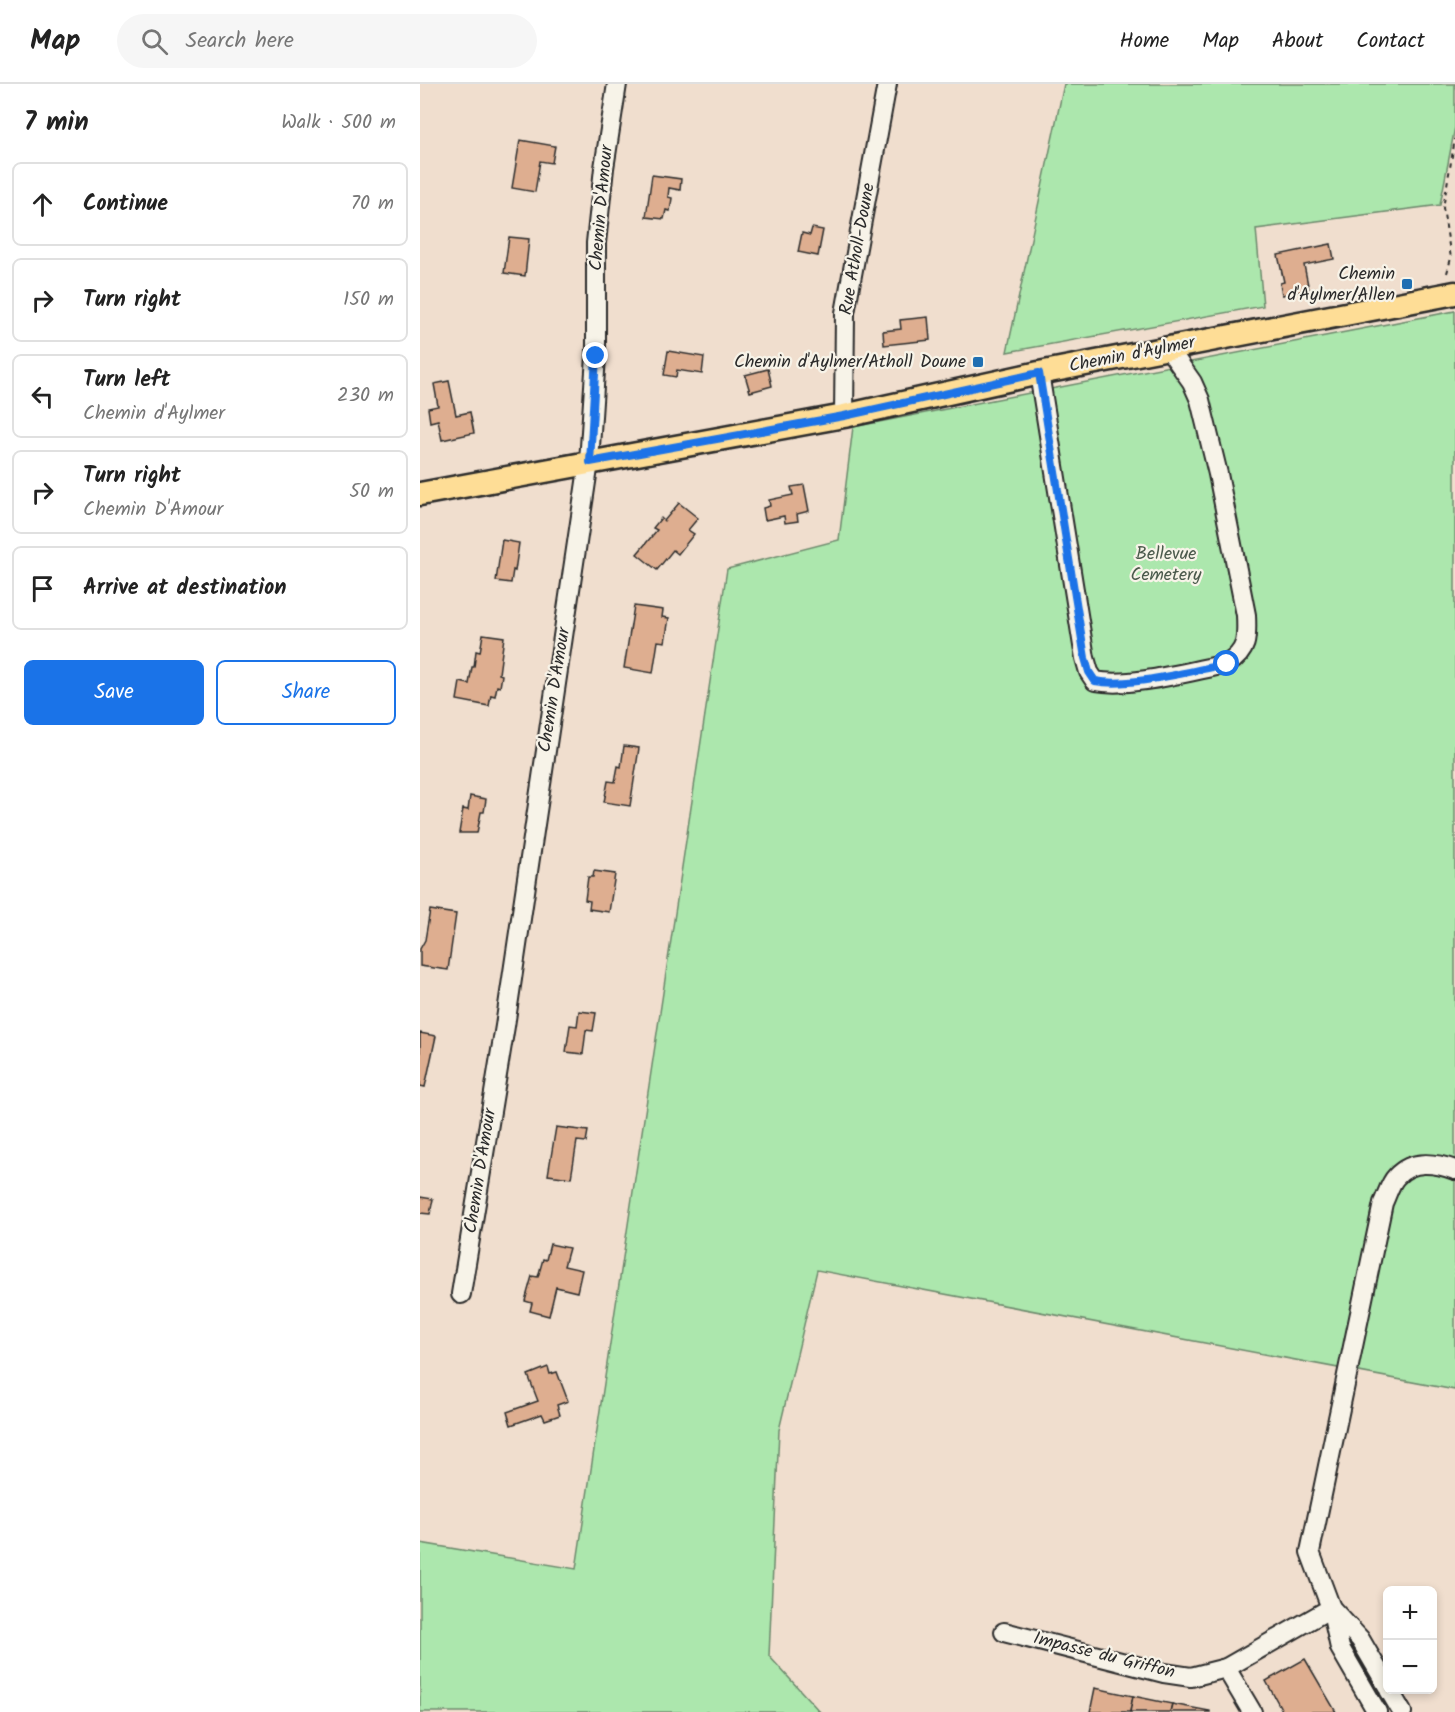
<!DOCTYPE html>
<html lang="en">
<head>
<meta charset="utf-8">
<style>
	body { margin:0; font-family:Kalam,sans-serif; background:#f6f6f6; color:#222 }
	.controls { position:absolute; right:18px; bottom:18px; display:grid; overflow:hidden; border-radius:9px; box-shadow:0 3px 9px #0003 }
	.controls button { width:54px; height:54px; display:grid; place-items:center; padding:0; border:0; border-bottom:2px solid #e0e0e0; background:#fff; color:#222; font:30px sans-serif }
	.stop { position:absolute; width:18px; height:18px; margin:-14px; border:4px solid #1a73e8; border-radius:50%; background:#fff }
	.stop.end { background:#1a73e8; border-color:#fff; box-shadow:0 2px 6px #0008 }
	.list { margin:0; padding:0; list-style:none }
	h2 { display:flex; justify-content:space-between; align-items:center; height:78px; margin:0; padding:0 24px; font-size:26px }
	h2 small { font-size:20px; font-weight:400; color:#767676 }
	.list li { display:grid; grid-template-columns:39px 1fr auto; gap:18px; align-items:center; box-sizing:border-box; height:84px; margin:0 12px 12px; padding:0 12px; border:2px solid #e0e0e0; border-radius:9px }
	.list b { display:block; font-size:22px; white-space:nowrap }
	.list p { margin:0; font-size:20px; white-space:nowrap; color:#767676 }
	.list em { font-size:20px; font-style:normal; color:#767676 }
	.actions { display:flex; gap:12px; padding:18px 24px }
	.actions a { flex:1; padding:14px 0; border:2px solid #1a73e8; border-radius:9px; text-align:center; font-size:21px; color:#1a73e8 }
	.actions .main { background:#1a73e8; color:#fff }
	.icon { flex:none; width:33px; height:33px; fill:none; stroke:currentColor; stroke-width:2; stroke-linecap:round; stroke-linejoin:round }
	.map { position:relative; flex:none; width:1035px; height:1628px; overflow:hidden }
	header { display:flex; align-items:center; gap:36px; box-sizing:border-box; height:84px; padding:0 30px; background:#fff; border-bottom:2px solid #e0e0e0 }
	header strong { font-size:28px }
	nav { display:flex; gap:33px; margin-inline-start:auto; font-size:21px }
	.search { width:420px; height:54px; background:#f6f6f6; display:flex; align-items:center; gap:15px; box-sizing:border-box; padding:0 21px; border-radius:33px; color:#767676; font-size:22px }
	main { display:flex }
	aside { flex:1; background:#fff }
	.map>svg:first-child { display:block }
	.green { fill:#ace7ad; stroke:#6c896c; stroke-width:1.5 }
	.building { fill:#deae90; stroke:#2b2b2b; stroke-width:1.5 }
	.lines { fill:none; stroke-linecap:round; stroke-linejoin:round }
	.minor-casing { stroke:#2b2b2b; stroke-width:22 }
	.major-casing { stroke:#2b2b2b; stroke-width:27 }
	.path { stroke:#2b2b2b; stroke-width:2; stroke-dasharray:4.5 4.5; stroke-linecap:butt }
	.minor { stroke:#f7f3e8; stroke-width:18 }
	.major { stroke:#fedd96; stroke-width:22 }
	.route { stroke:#1a73e8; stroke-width:8 }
	.poi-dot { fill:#1f6fb2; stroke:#f7f3e8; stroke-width:2 }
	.labels { text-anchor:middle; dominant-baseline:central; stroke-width:4.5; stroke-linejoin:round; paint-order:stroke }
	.street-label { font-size:18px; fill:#2b2b2b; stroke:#f7f3e8 }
	.poi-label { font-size:18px; fill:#2b2b2b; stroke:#f7f3e8; text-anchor:end }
	.park-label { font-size:18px; fill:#4b5a4c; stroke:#f7f3e8 }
</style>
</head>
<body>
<header>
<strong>Map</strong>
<div class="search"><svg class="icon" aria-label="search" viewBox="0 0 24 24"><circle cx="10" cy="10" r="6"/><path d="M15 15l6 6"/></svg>Search here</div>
<nav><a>Home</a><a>Map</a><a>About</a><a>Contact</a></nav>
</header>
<main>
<aside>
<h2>7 min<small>Walk · 500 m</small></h2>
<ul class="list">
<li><svg class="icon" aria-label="ahead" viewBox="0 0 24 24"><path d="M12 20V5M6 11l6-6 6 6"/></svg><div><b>Continue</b></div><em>70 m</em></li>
<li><svg class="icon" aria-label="right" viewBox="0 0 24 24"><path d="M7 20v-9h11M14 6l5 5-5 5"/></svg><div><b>Turn right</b></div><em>150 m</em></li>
<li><svg class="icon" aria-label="left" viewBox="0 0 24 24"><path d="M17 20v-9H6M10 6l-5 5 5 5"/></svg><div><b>Turn left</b><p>Chemin d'Aylmer</p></div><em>230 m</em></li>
<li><svg class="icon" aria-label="right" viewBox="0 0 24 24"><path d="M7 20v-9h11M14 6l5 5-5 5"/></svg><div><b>Turn right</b><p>Chemin D'Amour</p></div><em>50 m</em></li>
<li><svg class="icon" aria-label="arrive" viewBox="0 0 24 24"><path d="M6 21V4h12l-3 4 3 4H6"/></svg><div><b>Arrive at destination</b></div></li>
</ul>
<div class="actions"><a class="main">Save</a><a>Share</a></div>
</aside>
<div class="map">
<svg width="1035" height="1628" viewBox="0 0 1035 1628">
	<rect width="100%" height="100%" fill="#f0dece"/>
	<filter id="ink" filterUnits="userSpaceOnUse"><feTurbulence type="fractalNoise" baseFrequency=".0167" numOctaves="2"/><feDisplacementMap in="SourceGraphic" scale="12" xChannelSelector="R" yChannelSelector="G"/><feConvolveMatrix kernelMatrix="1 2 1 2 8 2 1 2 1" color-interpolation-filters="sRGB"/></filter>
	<g filter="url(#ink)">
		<g class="green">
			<polygon points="644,0 1035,0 1035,43 1020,121 836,145 843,222 587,268"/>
			<polygon points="1035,227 1035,1306 397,1186 359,1346 349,1572 400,1628 0,1628 0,1459 156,1485 307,485 419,456 433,343"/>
		</g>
		<g class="building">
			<polygon points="100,56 135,62 132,79 120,77 115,108 92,104"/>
			<polygon points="232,91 261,95 260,106 249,104 248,113 252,114 250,127 246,126 244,135 226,133"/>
			<polygon points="392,144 403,146 398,172 378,168 382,149 390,151"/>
			<polygon points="89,153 109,155 105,192 84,189"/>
			<polygon points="911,160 914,175 884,181 889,206 862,211 860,199 864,198 858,171"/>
			<polygon points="508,233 510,256 464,261 463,247 481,245 480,236"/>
			<polygon points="248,267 284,273 282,290 257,286 256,293 244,291"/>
			<polygon points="348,285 352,302 330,308 325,291"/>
			<polygon points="29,297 36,331 50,328 54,349 22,356 18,336 10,338 8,324 18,322 14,300"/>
			<polygon points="384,401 389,427 377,430 378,437 365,439 364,432 345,436 343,424 350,422 349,416 373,411 371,403"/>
			<polygon points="259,419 278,434 268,446 274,450 258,470 253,466 237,486 217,470 237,446 233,444 241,434 244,437"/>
			<polygon points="82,456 99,459 95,487 93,486 91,499 76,497"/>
			<polygon points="214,522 243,526 242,533 249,534 245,558 238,557 233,589 204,584"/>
			<polygon points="63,550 84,553 79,590 82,591 80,603 77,602 75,612 71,611 69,622 37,616 40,598 49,600 52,583 54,583 56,567 60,568"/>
			<polygon points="204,662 219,664 210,722 184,718 188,697 195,698 198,682 201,683"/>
			<polygon points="50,712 66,715 64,728 61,728 57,749 39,749 43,725 48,726"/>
			<polygon points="174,787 195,790 189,828 169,825 170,817 165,816 168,793 173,793"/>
			<polygon points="10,826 36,830 28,886 0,882 0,865 5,856"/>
			<polygon points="159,927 176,929 173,947 166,946 163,970 146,968 150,941 157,942"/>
			<polygon points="0,949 16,952 5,1003 0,1002"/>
			<polygon points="136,1043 168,1047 166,1058 157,1057 151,1094 128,1091"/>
			<polygon points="0,1113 13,1115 10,1130 0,1129"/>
			<polygon points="130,1160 149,1164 144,1182 162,1186 157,1208 136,1203 129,1232 110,1227 112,1219 105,1217 112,1192 118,1193 123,1175 126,1176"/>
			<polygon points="128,1283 130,1290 137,1288 148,1317 137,1321 140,1331 125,1336 122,1330 91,1341 87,1328 118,1317 108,1291"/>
			<polygon points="885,1575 916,1628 863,1628 846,1597"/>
			<polygon points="675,1604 713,1612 710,1628 670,1628"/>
			<polygon points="713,1612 752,1620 750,1628 710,1628"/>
			<polygon points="752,1620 790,1627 790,1628 750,1628"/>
		</g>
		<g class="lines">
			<defs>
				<g id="minor">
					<path d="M 619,289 L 665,574 L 669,588 L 675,597 C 711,604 770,587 807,580 C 828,567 827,554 826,531 L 798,390 L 780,316 L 772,298 L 748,264"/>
					<polyline points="424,332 425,229 467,0"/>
					<polyline points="41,1210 85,942 169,378 176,272 176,159 184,84 197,0"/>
					<path d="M 584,1548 L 744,1589 L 771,1593 L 806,1584 L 911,1524 L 890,1468 L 963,1119 C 967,1111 970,1099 976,1093 C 992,1075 1015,1079 1035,1086"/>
					<polyline points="806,1584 832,1628"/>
					<polyline points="969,1606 982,1628"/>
					<polyline points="957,1628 920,1564 911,1524 940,1555 968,1603"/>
				</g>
				<polyline id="major" points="0,410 424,332 619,289 1035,209"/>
			</defs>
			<use href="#minor" class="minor-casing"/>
			<use href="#major" class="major-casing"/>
			<polyline class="path" points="1027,189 1031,174 1023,124 1035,55"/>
			<use href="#minor" class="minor"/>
			<use href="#major" class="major"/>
		</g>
	</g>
	<g class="lines" filter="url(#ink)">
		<path class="route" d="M 176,272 L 170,378 L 424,332 L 619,289 L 665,574 L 669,588 L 675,597 C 711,604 769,587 807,580"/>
	</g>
	<g class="poi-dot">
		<rect x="981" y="194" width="12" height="12" rx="3"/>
		<rect x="552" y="272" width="12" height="12" rx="3"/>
	</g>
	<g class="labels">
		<g class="street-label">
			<text transform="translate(182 124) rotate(-85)">Chemin D'Amour</text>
			<text transform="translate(438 165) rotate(-80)">Rue Atholl-Doune</text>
			<text transform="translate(712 271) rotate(-11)">Chemin d'Aylmer</text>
			<text transform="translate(135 606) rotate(-81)">Chemin D'Amour</text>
			<text transform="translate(61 1087) rotate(-81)">Chemin D'Amour</text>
			<text transform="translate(684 1572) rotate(14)">Impasse du Griffon</text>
		</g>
		<g class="poi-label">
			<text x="975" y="190">Chemin<tspan x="975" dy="21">d'Aylmer/Allen</tspan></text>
			<text x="546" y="278">Chemin d'Aylmer/Atholl Doune</text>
		</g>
		<g class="park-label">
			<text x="746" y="470">Bellevue<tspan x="746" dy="21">Cemetery</tspan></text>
		</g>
	</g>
</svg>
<div class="controls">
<button>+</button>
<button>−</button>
</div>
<div class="stop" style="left:807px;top:580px"></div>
<div class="stop end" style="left:176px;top:272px"></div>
</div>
</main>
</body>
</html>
